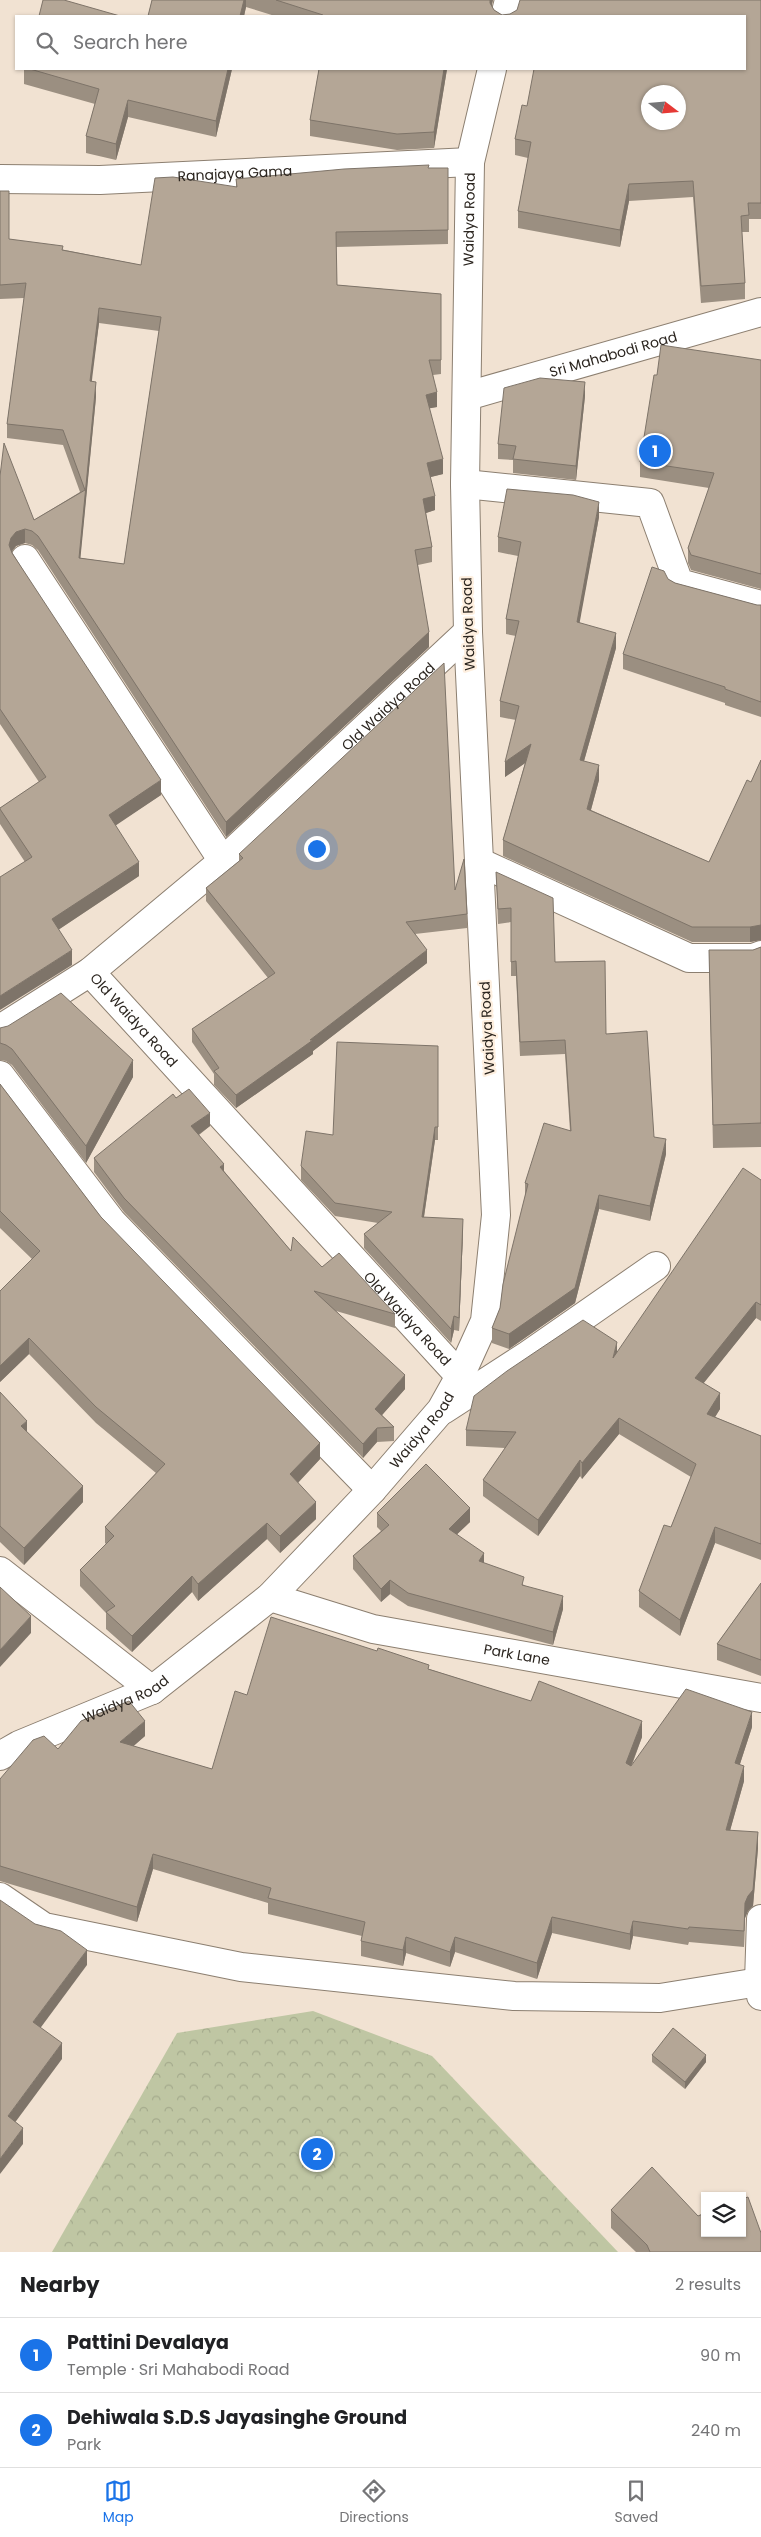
<!DOCTYPE html>
<html lang="en">
<head>
<meta charset="utf-8">
<style>
	body { margin:0; font-family:Poppins,sans-serif; background:#f6f6f6; color:#202124 }
	.controls { position:absolute; right:15px; bottom:15px; display:grid; overflow:hidden; border-radius:0px; box-shadow:0 1px 4px #0004 }
	.controls button { width:45px; height:45px; display:grid; place-items:center; padding:0; border:0; border-bottom:1px solid #e0e0e0; background:#fff; color:#202124; font:25px sans-serif }
	.compass { position:absolute; left:641px; top:85px; width:45px; height:45px; border-radius:50%; background:#fff; box-shadow:0 1px 4px #0004; rotate:106deg }
	.you { position:absolute; left:316px; top:848px; width:18px; height:18px; margin:-12px; border:4px solid #fff; border-radius:50%; background:#1a73e8; box-shadow:0 0 0 8px #1a73e833 }
	.badge { display:grid; place-items:center; width:32px; height:32px; border-radius:50%; background:#1a73e8; color:#fff; font-size:16px; font-weight:700 }
	.pin { position:absolute; translate:-50% -50%; border:2px solid #fff; box-shadow:0 1px 5px #0006 }
	.list { margin:0; padding:0; list-style:none }
	h2 { display:flex; justify-content:space-between; align-items:center; height:65px; margin:0; padding:0 20px; font-size:21px }
	h2 small { font-size:16px; font-weight:400; color:#757577 }
	.list li { display:grid; grid-template-columns:32px 1fr auto; gap:15px; align-items:center; box-sizing:border-box; height:75px; padding:0 20px; border-top:1px solid #e0e0e0 }
	.list b { display:block; font-size:19px; white-space:nowrap }
	.list p { margin:0; font-size:16px; white-space:nowrap; color:#757577 }
	.list em { font-size:16px; font-style:normal; color:#757577 }
	.icon { flex:none; width:28px; height:28px; fill:none; stroke:currentColor; stroke-width:2; stroke-linecap:round; stroke-linejoin:round }
	.map { position:relative; flex:none; width:761px; height:2252px; overflow:hidden }
	.search { position:absolute; background:#fff; box-shadow:0 1px 4px #0004; left:15px; right:15px; top:15px; height:55px; display:flex; align-items:center; gap:12px; box-sizing:border-box; padding:0 18px; border-radius:0px; color:#757577; font-size:19px }
	.sheet { height:215px; background:#fff }
	nav { display:flex; justify-content:space-around; align-items:center; box-sizing:border-box; height:70px; border-top:1px solid #e0e0e0; background:#fff; font-size:14px; color:#757577 }
	nav a { display:grid; justify-items:center; gap:2px }
	nav .on { color:#1a73e8 }
	.map>svg:first-child { display:block }
	.park { fill:url(#park-crowns) }
	.lines { fill:none; stroke-linecap:round; stroke-linejoin:round }
	.minor-casing { stroke:#8c7f70; stroke-width:30 }
	.tertiary-casing { stroke:#8c7f70; stroke-width:30 }
	.minor { stroke:#fff; stroke-width:28 }
	.tertiary { stroke:#fff; stroke-width:28 }
	.wall { fill:#9b8f81; fill-rule:evenodd }
	.shaded-wall { fill:#7e7469 }
	.building { fill:#b4a696; stroke:#7e7469; fill-rule:evenodd }
	.labels { text-anchor:middle; dominant-baseline:central; stroke-width:4.5; stroke-linejoin:round; paint-order:stroke }
	.street-label { font-size:14px; fill:#2b251f; stroke:#feefdf }
</style>
</head>
<body>
<div class="map">
<svg width="761" height="2252" viewBox="0 0 761 2252">
	<defs>
		<pattern id="park-crowns" width="20" height="18" patternUnits="userSpaceOnUse" patternTransform="scale(1.25)"><rect width="20" height="18" fill="#bfc6a3"/><path d="M2 6a3 3 0 1 1 6 0M12 15a3 3 0 1 1 6 0" fill="none" stroke="#a4aa8c"/></pattern>
	</defs>
	<rect width="100%" height="100%" fill="#f1e2d2"/>
	<polygon class="park" points="313,2011 432,2056 618,2252 52,2252 177,2033"/>
	<g class="lines">
		<defs>
			<g id="minor">
				<path id="s1" d="M 467,396 L 761,312"/>
				<polyline points="465,484 650,503 679,583 761,605"/>
				<polyline points="25,559 223,861"/>
				<polyline points="479,862 689,958 753,958 761,955"/>
				<path id="s2" d="M 90,972 L 460,1376"/>
				<path id="s3" d="M 0,1029 L 90,972 L 223,861 L 468,632"/>
				<polyline points="0,1075 112,1222 372,1490"/>
				<polyline points="443,1410 528,1355 656,1266"/>
				<polyline points="0,1571 152,1690"/>
				<path id="s4" d="M 270,1597 L 373,1629 L 761,1698"/>
				<polyline points="0,1897 44,1927 241,1967 514,1996 660,1998 759,1982"/>
				<polyline points="761,1919 759,1982 761,1996"/>
			</g>
			<g id="tertiary">
				<polyline points="505,16 509,0"/>
				<path id="s5" d="M 0,179 L 100,180 L 470,162"/>
				<path id="s6" d="M 0,1756 L 19,1745 L 152,1690 L 270,1597 L 372,1490 L 441,1410 L 460,1376 L 485,1321 L 496,1215 L 468,632 L 465,484 L 470,162 L 492,69"/>
			</g>
		</defs>
		<use href="#minor" class="minor-casing"/>
		<use href="#tertiary" class="tertiary-casing"/>
		<use href="#minor" class="minor"/>
		<use href="#tertiary" class="tertiary"/>
	</g>
	<g class="wall">
		<polygon points="152,0 493,0 491,6 494,10 502,15 761,0 761,219 749,219 749,232 742,232 745,283 745,299 701,303 693,197 629,201 620,247 518,228 518,211 528,158 515,155 515,139 527,106 745,16 275,16 246,7 244,16 148,16"/>
		<polygon points="24,69 232,69 216,137 128,117 116,160 86,153 86,136 95,104 24,84"/>
		<polygon points="319,69 447,69 434,148 397,150 310,136 310,120"/>
		<path d="M 429,168 L 448,168 L 448,244 L 336,247 L 337,285 L 441,294 L 441,374 L 433,375 L 437,407 L 429,408 L 443,474 L 430,477 L 435,510 L 426,513 L 432,547 L 432,562 L 418,565 L 429,647 L 226,837 L 38,550 L 32,545 L 25,543 L 16,546 L 12,552 L 161,795 L 115,825 L 139,876 L 58,930 L 72,965 L 25,862 L 0,824 L 0,808 L 39,782 L 0,724 L 0,476 L 34,520 L 80,492 L 63,445 L 7,438 L 7,424 L 24,298 L 0,299 L 0,191 L 9,239 L 141,265 L 236,187 L 236,179 ZM 99,323 L 159,331 L 124,564 L 80,558 L 96,397 L 91,381 Z"/>
		<polygon points="761,360 761,589 691,570 688,563 688,548 709,488 640,477 640,462 657,375"/>
		<polygon points="585,396 576,480 513,473 513,460 498,459 498,444"/>
		<polygon points="599,517 579,622 616,648 584,761 599,780 591,810 709,862 751,782 761,760 761,940 750,942 692,942 503,856 503,840 525,763 505,777 516,720 500,717 500,701 516,636 506,634 506,619 518,556 498,552 498,537"/>
		<polygon points="668,579 675,583 757,605 761,605 761,717 725,705 725,703 623,669 623,654"/>
		<polygon points="239,854 455,890 467,914 467,928 415,934 427,963 313,1051 313,1054 236,1108 214,1085 214,1074 192,1042 192,1029 268,978 206,901 206,888 239,861"/>
		<polygon points="496,872 555,962 606,1034 654,1137 666,1154 650,1221 599,1209 575,1303 509,1349 492,1343 492,1328 500,1308 525,1197 525,1183 570,1131 565,1054 520,1056 516,976 511,976 511,922 498,924"/>
		<polygon points="761,947 761,1147 713,1148 709,950 753,950"/>
		<polygon points="0,1028 133,1077 86,1163 12,1065 6,1061 0,1060"/>
		<polygon points="438,1046 438,1140 435,1140 424,1217 463,1232 459,1331 454,1330 451,1343 364,1248 364,1234 378,1223 335,1216 301,1180 301,1166 333,1135"/>
		<polygon points="0,1084 101,1217 320,1459 298,1483 316,1519 280,1553 267,1539 198,1601 192,1592 132,1652 106,1629 106,1613 80,1586 80,1570 106,1544 105,1543 105,1527 156,1473 96,1423 29,1354 0,1382 32,1259 0,1228"/>
		<polygon points="176,1098 210,1126 199,1135 224,1171 291,1251 322,1267 395,1314 395,1328 336,1311 405,1389 382,1415 394,1427 394,1441 377,1442 363,1458 124,1212 94,1172 94,1158"/>
		<polygon points="761,1180 761,1321 756,1318 703,1383 720,1409 715,1417 761,1436 761,1560 715,1543 680,1636 639,1607 639,1591 671,1527 691,1477 619,1434 582,1479 580,1476 538,1536 483,1496 483,1480 505,1448 466,1446 466,1430 617,1353"/>
		<polygon points="0,1392 27,1432 83,1502 24,1565 0,1542"/>
		<polygon points="377,1513 470,1522 457,1534 484,1563 524,1585 563,1609 553,1645 408,1606 390,1594 381,1602 353,1569 353,1556 381,1531 377,1527"/>
		<polygon points="761,1583 761,1676 717,1660 717,1644"/>
		<polygon points="429,1669 642,1737 632,1765 752,1727 740,1764 744,1781 730,1830 758,1848 753,1906 748,1911 745,1918 744,1947 689,1942 688,1945 633,1936 630,1950 552,1933 537,1979 455,1952 450,1967 406,1953 403,1966 361,1956 361,1941 362,1936 268,1914 268,1903 153,1869 137,1922 0,1881 0,1779 58,1749 145,1736 133,1746 212,1769 247,1695"/>
		<polygon points="652,2055 706,2062 685,2089 652,2062"/>
		<polygon points="611,2210 698,2216 761,2252 636,2252 611,2228"/>
	</g>
	<g class="shaded-wall">
		<polygon points="244,0 246,0 246,7 244,16 240,16"/>
		<polygon points="490,0 493,0 490,13"/>
		<polygon points="228,69 232,69 216,137 216,121"/>
		<polygon points="444,69 447,69 434,148 434,132"/>
		<polygon points="128,100 128,117 116,160 116,144"/>
		<polygon points="629,184 629,201 620,247 620,230"/>
		<polygon points="99,308 99,323 90,396 90,381"/>
		<polygon points="96,382 96,397 79,573 79,558"/>
		<polygon points="585,382 585,396 576,480 576,466"/>
		<polygon points="437,392 437,407 426,409 426,395"/>
		<polygon points="443,459 443,474 427,478 427,463"/>
		<polygon points="435,496 435,510 423,514 423,499"/>
		<polygon points="599,502 599,517 577,637 577,622"/>
		<polygon points="25,529 25,543 16,546 11,552 9,545 11,538 16,532"/>
		<polygon points="429,632 429,647 226,837 226,822"/>
		<polygon points="616,633 616,648 580,775 580,760"/>
		<polygon points="531,744 531,759 505,777 505,762"/>
		<polygon points="599,765 599,780 587,824 587,809"/>
		<polygon points="161,780 161,795 109,830 109,815"/>
		<polygon points="139,862 139,876 52,934 52,919"/>
		<polygon points="761,925 761,940 750,942 750,927"/>
		<polygon points="72,950 72,965 0,1010 0,996"/>
		<polygon points="427,950 427,963 313,1051 313,1054 236,1108 236,1095 310,1040"/>
		<polygon points="133,1060 133,1077 86,1163 86,1146"/>
		<polygon points="210,1113 210,1126 191,1140 191,1126"/>
		<polygon points="435,1127 435,1140 422,1230 422,1217"/>
		<polygon points="666,1139 666,1154 650,1221 650,1206"/>
		<polygon points="224,1164 224,1178 220,1167"/>
		<polygon points="599,1195 599,1209 575,1303 509,1349 509,1334"/>
		<polygon points="463,1219 463,1232 459,1331 459,1318"/>
		<polygon points="756,1302 756,1318 695,1394 695,1378"/>
		<polygon points="454,1316 454,1330 451,1343 451,1329"/>
		<polygon points="29,1338 29,1354 0,1382 0,1366"/>
		<polygon points="617,1342 617,1358 613,1358"/>
		<polygon points="405,1375 405,1389 375,1423 375,1409"/>
		<polygon points="720,1393 720,1409 707,1430 707,1414"/>
		<polygon points="619,1418 619,1434 582,1479 582,1463"/>
		<polygon points="27,1421 27,1437 21,1426"/>
		<polygon points="377,1428 377,1442 363,1458 363,1444"/>
		<polygon points="320,1443 320,1459 290,1491 290,1474"/>
		<polygon points="580,1460 580,1476 538,1536 538,1520"/>
		<polygon points="83,1486 83,1502 24,1565 24,1548"/>
		<polygon points="316,1502 316,1519 280,1553 280,1536"/>
		<polygon points="470,1508 470,1522 449,1542 449,1529"/>
		<polygon points="267,1523 267,1539 198,1601 198,1584"/>
		<polygon points="715,1527 715,1543 680,1636 680,1620"/>
		<polygon points="484,1553 484,1566 479,1561"/>
		<polygon points="192,1576 192,1592 132,1652 132,1636"/>
		<polygon points="390,1580 390,1594 381,1602 381,1589"/>
		<polygon points="563,1596 563,1609 553,1645 553,1632"/>
		<polygon points="31,1616 31,1633 0,1667 0,1650"/>
		<polygon points="752,1712 752,1727 735,1779 735,1763"/>
		<polygon points="145,1721 145,1736 120,1758 120,1742"/>
		<polygon points="642,1721 642,1737 626,1779 626,1763"/>
		<polygon points="744,1766 744,1781 726,1845 726,1830"/>
		<polygon points="758,1832 758,1848 753,1906 748,1911 745,1918 744,1947 745,1903"/>
		<polygon points="153,1854 153,1869 137,1922 137,1907"/>
		<polygon points="552,1917 552,1933 537,1979 537,1963"/>
		<polygon points="633,1921 633,1936 630,1950 630,1934"/>
		<polygon points="406,1937 406,1953 403,1966 403,1950"/>
		<polygon points="455,1937 455,1952 450,1967 450,1952"/>
		<polygon points="87,1950 87,1965 33,2038 33,2022"/>
		<polygon points="62,2043 62,2059 8,2132 8,2116"/>
		<polygon points="706,2055 706,2062 685,2089 685,2082"/>
		<polygon points="23,2128 23,2144 0,2174 0,2159"/>
	</g>
	<g class="building">
		<polygon points="43,0 64,0 120,16 39,16"/>
		<polygon points="152,0 244,0 240,16 148,16"/>
		<path d="M 276,0 L 490,0 L 490,3 L 494,10 L 502,15 L 510,14 L 517,10 L 520,0 L 761,0 L 761,203 L 748,203 L 749,215 L 741,216 L 745,283 L 701,286 L 693,181 L 629,184 L 620,230 L 518,211 L 531,142 L 515,139 L 522,105 L 527,106 L 534,69 L 745,69 L 745,16 L 322,16 L 323,15 ZM 648,92 L 678,92 L 678,122 L 648,122 Z"/>
		<polygon points="30,69 228,69 216,121 128,100 116,144 86,136 99,89"/>
		<polygon points="319,69 444,69 434,132 397,134 310,120"/>
		<path d="M 429,165 L 428,168 L 448,168 L 448,230 L 336,232 L 337,285 L 441,294 L 441,360 L 429,360 L 437,392 L 426,395 L 443,459 L 427,463 L 435,496 L 423,499 L 432,547 L 415,550 L 429,632 L 226,822 L 38,536 L 32,531 L 25,529 L 16,532 L 11,538 L 9,545 L 12,553 L 161,780 L 109,815 L 139,862 L 52,919 L 72,950 L 0,996 L 0,877 L 32,857 L 0,809 L 0,808 L 46,777 L 0,709 L 0,476 L 4,443 L 34,520 L 85,490 L 63,430 L 7,424 L 26,283 L 0,285 L 0,191 L 9,191 L 9,239 L 63,246 L 62,250 L 141,265 L 155,178 L 173,177 L 237,187 L 236,179 L 344,169 ZM 99,308 L 161,317 L 124,564 L 79,558 L 96,382 L 90,381 Z"/>
		<polygon points="661,345 761,360 761,574 691,555 688,548 714,473 640,462 654,375 657,375"/>
		<polygon points="540,378 585,382 576,466 513,459 516,446 498,444 504,388"/>
		<polygon points="507,489 573,495 599,502 577,622 616,633 580,760 599,765 587,809 709,862 747,780 751,782 761,760 761,925 750,927 692,927 503,840 531,744 505,762 519,706 500,701 519,621 506,619 521,542 498,537"/>
		<polygon points="652,567 664,571 668,579 675,583 757,605 761,605 761,702 725,689 725,687 623,654"/>
		<polygon points="444,663 455,890 464,859 467,914 406,922 427,950 310,1040 313,1040 236,1095 214,1071 219,1068 192,1029 275,973 206,888 243,858 239,854"/>
		<polygon points="496,872 553,898 555,962 605,961 606,1034 647,1031 654,1137 666,1139 650,1206 599,1195 575,1288 509,1334 492,1328 500,1308 503,1284 528,1184 525,1183 544,1123 571,1131 565,1040 520,1042 516,961 511,962 511,908 498,909"/>
		<polygon points="761,947 761,1123 713,1125 709,950 753,950"/>
		<polygon points="61,993 133,1060 86,1146 12,1049 6,1045 0,1043 0,1028 8,1026"/>
		<polygon points="337,1042 438,1046 438,1127 435,1127 422,1217 463,1219 459,1318 454,1316 451,1329 364,1234 392,1212 335,1203 301,1166 306,1131 333,1135"/>
		<polygon points="0,1084 101,1217 320,1443 290,1474 316,1502 280,1536 267,1523 198,1584 192,1576 132,1636 106,1612 115,1606 80,1570 114,1536 105,1527 165,1464 96,1407 29,1338 0,1366 0,1291 40,1251 0,1211"/>
		<polygon points="189,1089 210,1113 191,1126 224,1164 220,1167 291,1251 293,1237 322,1267 339,1253 395,1314 314,1291 405,1375 375,1409 394,1427 377,1428 363,1444 124,1198 94,1158 173,1094 176,1098"/>
		<polygon points="743,1168 761,1180 761,1305 756,1302 695,1378 720,1393 707,1414 761,1436 761,1544 715,1527 680,1620 639,1591 664,1525 671,1527 696,1464 619,1418 582,1463 580,1460 538,1520 483,1480 516,1432 466,1430 474,1396 507,1371 583,1320 617,1342 613,1358"/>
		<polygon points="0,1392 27,1421 21,1426 83,1486 24,1548 0,1526"/>
		<polygon points="426,1464 470,1508 449,1529 484,1553 479,1561 524,1577 522,1585 563,1596 553,1632 408,1593 390,1580 381,1589 353,1556 389,1525 377,1513"/>
		<polygon points="761,1583 761,1660 717,1644"/>
		<polygon points="0,1587 31,1616 0,1650"/>
		<polygon points="271,1617 377,1651 378,1648 429,1665 428,1669 531,1701 539,1681 642,1721 626,1763 631,1766 686,1689 752,1712 735,1763 744,1766 726,1830 758,1832 753,1890 748,1896 745,1903 744,1931 689,1927 688,1929 633,1921 630,1934 552,1917 537,1963 455,1937 450,1952 406,1937 403,1950 361,1941 365,1922 268,1898 271,1888 153,1854 137,1907 0,1866 0,1779 33,1740 44,1736 58,1749 81,1721 129,1701 145,1721 120,1742 212,1769 235,1691 247,1695"/>
		<polygon points="0,1900 35,1924 61,1931 87,1950 33,2022 62,2043 8,2116 23,2128 0,2159"/>
		<polygon points="673,2028 706,2055 685,2082 652,2055"/>
		<polygon points="652,2167 698,2216 705,2213 705,2233 742,2233 742,2199 748,2197 761,2233 761,2252 650,2252 647,2245 611,2210"/>
	</g>
	<g class="labels">
		<g class="street-label">
			<text stroke="none"><textPath href="#s5" startOffset="235">Ranajaya Gama</textPath></text>
			<text stroke="none"><textPath href="#s6" startOffset="1772">Waidya Road</textPath></text>
			<text stroke="none"><textPath href="#s1" startOffset="152">Sri Mahabodi Road</textPath></text>
			<text transform="translate(468 624) rotate(-92)">Waidya Road</text>
			<text stroke="none"><textPath href="#s3" startOffset="506">Old Waidya Road</textPath></text>
			<text stroke="none"><textPath href="#s2" startOffset="65">Old Waidya Road</textPath></text>
			<text transform="translate(487 1028) rotate(-93)">Waidya Road</text>
			<text stroke="none"><textPath href="#s2" startOffset="470">Old Waidya Road</textPath></text>
			<text stroke="none"><textPath href="#s6" startOffset="542">Waidya Road</textPath></text>
			<text stroke="none"><textPath href="#s4" startOffset="254">Park Lane</textPath></text>
			<text stroke="none"><textPath href="#s6" startOffset="138">Waidya Road</textPath></text>
		</g>
	</g>
</svg>
<div class="controls">
<button><svg class="icon" aria-label="layers" viewBox="0 0 24 24"><path d="M12 4l9 5-9 5-9-5zM3 14l9 5 9-5"/></svg></button>
</div>
<svg class="compass" viewBox="-18 -18 36 36"><path d="M0-13l5 13h-10z" fill="#e53935"/><path d="M0 13l5-13h-10z" fill="#757577"/></svg>
<div class="you"></div>
<div class="pin badge" style="left:655px;top:451px">1</div>
<div class="pin badge" style="left:317px;top:2154px">2</div>
<div class="search"><svg class="icon" aria-label="search" viewBox="0 0 24 24"><circle cx="10" cy="10" r="6"/><path d="M15 15l6 6"/></svg>Search here</div>
</div>
<section class="sheet">
<h2>Nearby<small>2 results</small></h2>
<ul class="list">
<li><span class="badge">1</span><div><b>Pattini Devalaya</b><p>Temple · Sri Mahabodi Road</p></div><em>90 m</em></li>
<li><span class="badge">2</span><div><b>Dehiwala S.D.S Jayasinghe Ground</b><p>Park</p></div><em>240 m</em></li>
</ul>
</section>
<nav>
<a class="on"><svg class="icon" aria-label="map" viewBox="0 0 24 24"><path d="M3 6l6-2 6 2 6-2v14l-6 2-6-2-6 2zM9 4v14M15 6v14"/></svg>Map</a>
<a><svg class="icon" aria-label="directions" viewBox="0 0 24 24"><path d="M12 3l9 9-9 9-9-9zM9 14v-3h6M13 9l2 2-2 2"/></svg>Directions</a>
<a><svg class="icon" aria-label="saved" viewBox="0 0 24 24"><path d="M7 4h10v16l-5-4-5 4z"/></svg>Saved</a>
</nav>
</body>
</html>
